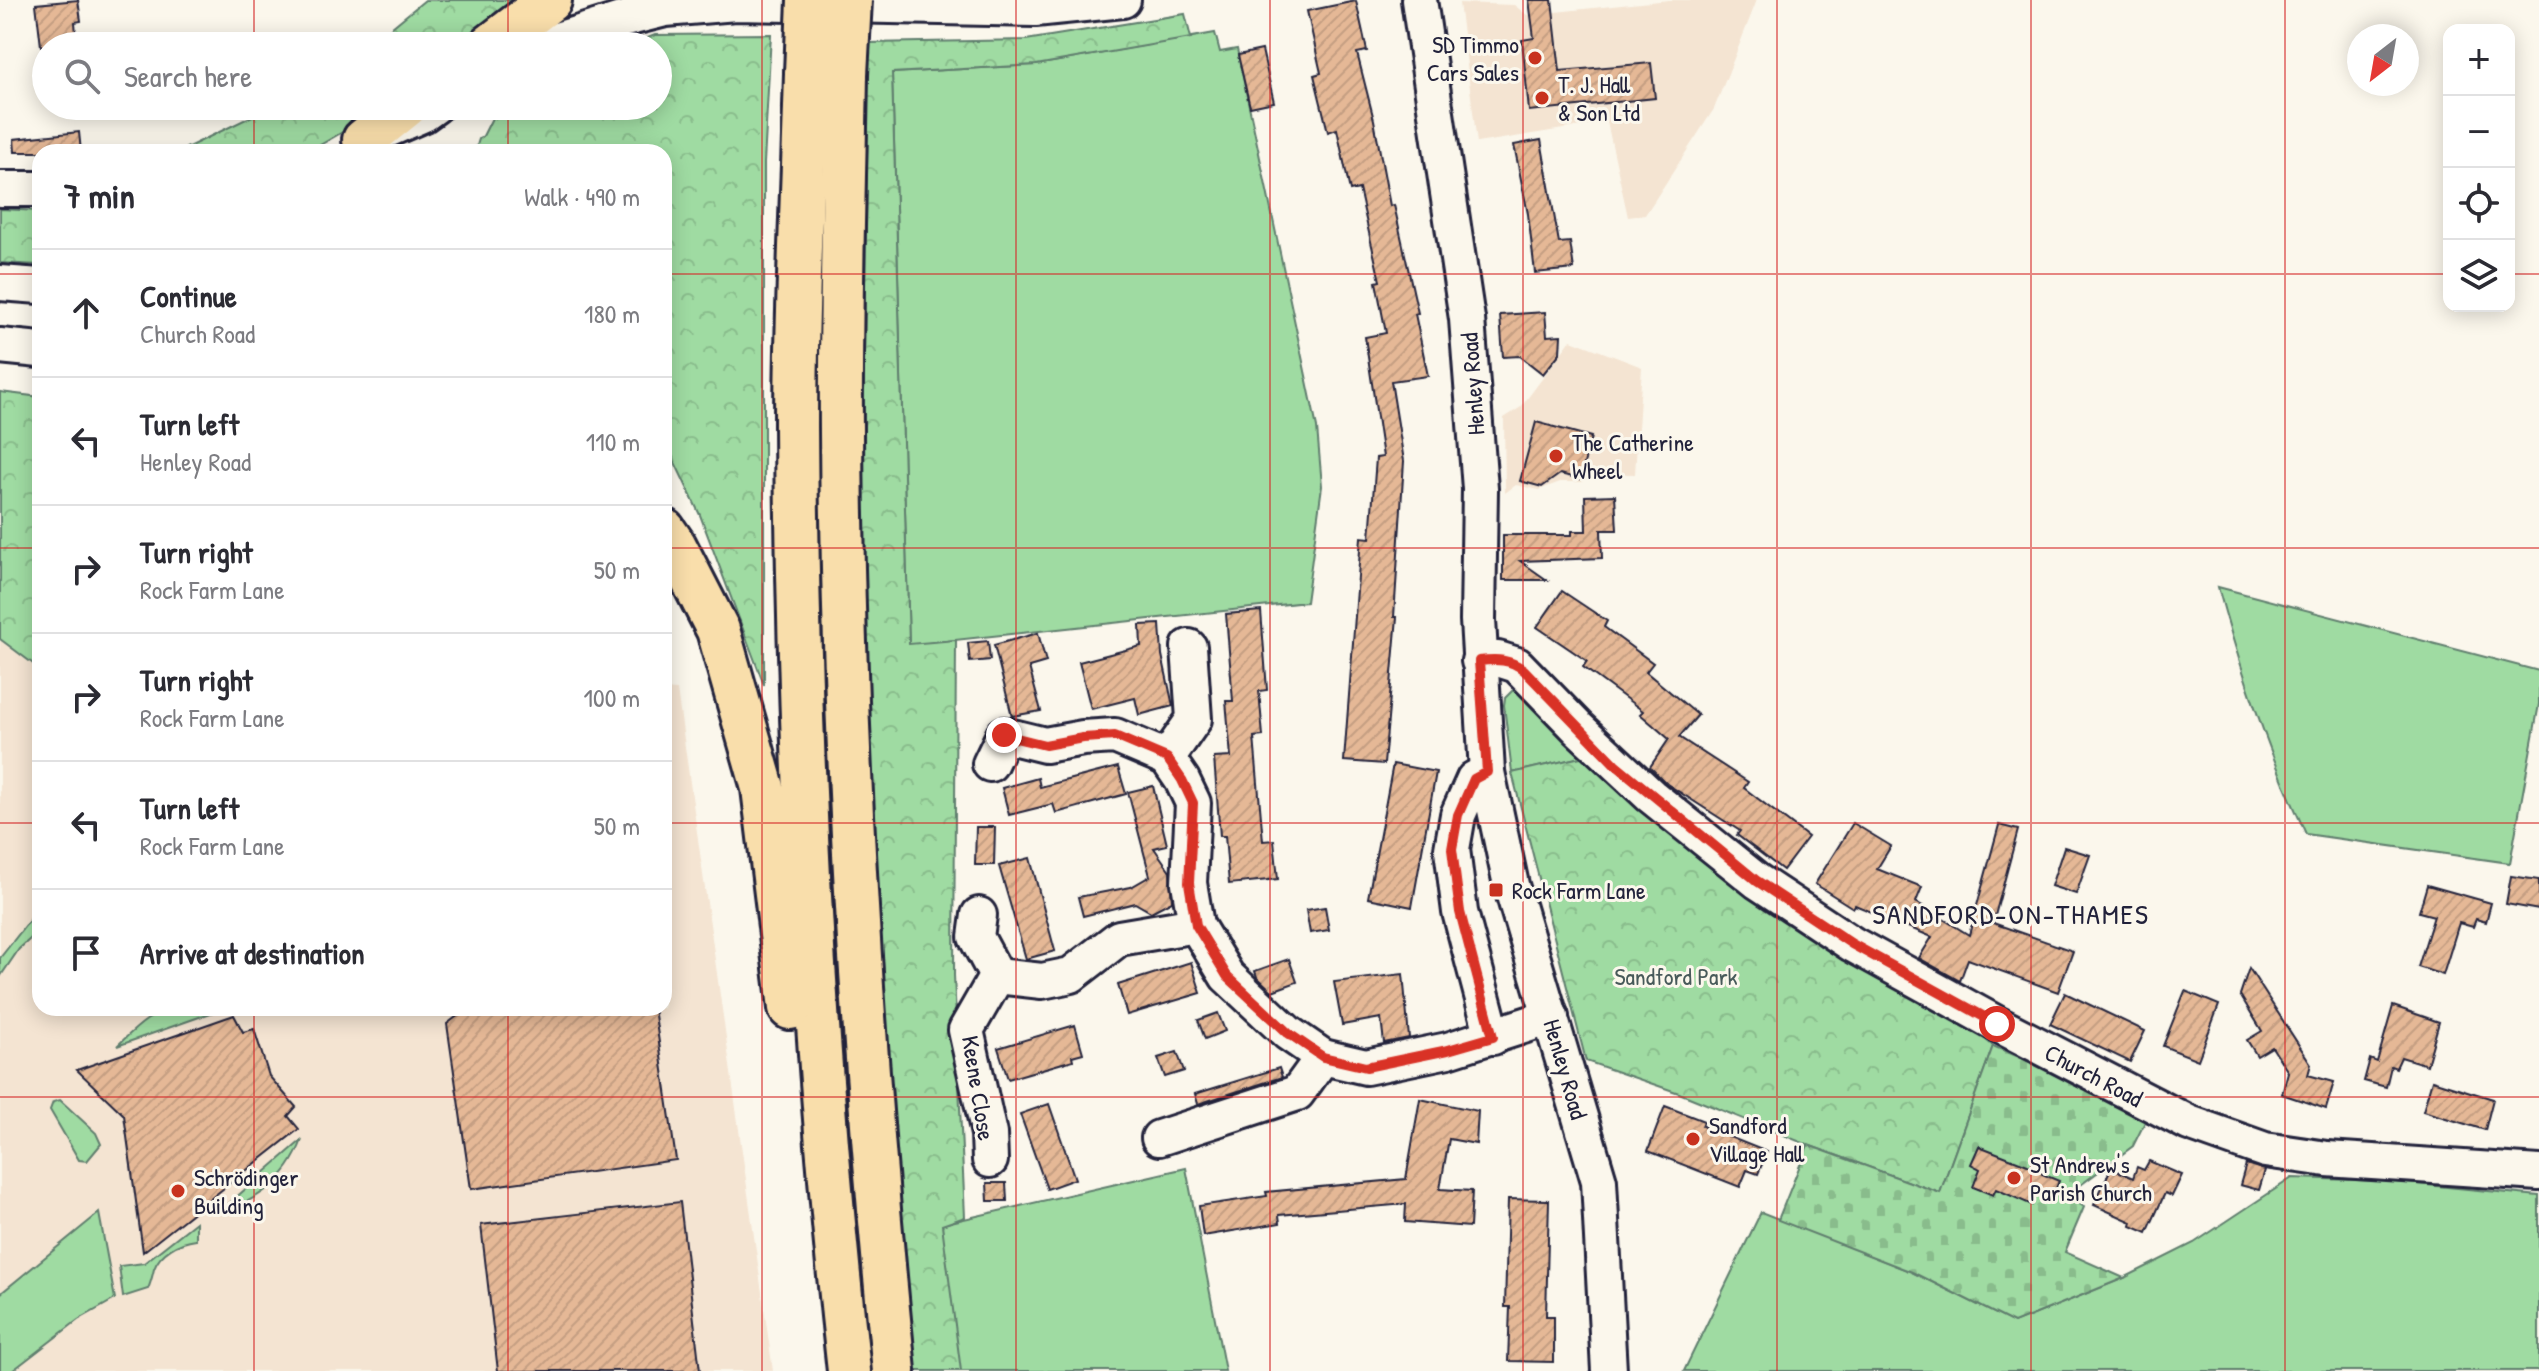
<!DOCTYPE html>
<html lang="en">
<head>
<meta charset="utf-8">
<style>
	body { margin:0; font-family:"Patrick Hand",sans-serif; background:#f7f7f7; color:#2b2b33 }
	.controls { position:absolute; right:24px; top:24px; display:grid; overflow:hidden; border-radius:16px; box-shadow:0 4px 20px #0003 }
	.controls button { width:72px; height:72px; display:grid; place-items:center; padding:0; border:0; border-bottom:2px solid #e1e1e2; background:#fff; color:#2b2b33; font:40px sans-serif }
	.compass { position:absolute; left:2347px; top:24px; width:72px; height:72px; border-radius:50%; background:#fff; box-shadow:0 4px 20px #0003; rotate:211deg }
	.stop { position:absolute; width:24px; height:24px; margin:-18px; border:6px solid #d93025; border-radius:50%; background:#fff }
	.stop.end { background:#d93025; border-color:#fff; box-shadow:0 2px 8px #0008 }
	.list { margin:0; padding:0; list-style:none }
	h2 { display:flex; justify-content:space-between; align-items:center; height:104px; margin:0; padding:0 32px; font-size:34px }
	h2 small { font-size:26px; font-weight:400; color:#7c7c81 }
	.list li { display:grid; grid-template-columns:52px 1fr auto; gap:24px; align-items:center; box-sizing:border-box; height:128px; padding:0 32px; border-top:2px solid #e1e1e2 }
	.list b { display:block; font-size:30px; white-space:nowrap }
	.list p { margin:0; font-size:26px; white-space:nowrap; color:#7c7c81 }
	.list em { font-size:26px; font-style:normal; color:#7c7c81 }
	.icon { flex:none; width:44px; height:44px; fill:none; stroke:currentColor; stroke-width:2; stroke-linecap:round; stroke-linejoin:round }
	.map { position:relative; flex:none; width:2539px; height:1371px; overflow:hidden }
	.search { position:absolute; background:#fff; box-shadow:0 4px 20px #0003; left:32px; top:32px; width:640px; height:88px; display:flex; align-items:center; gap:20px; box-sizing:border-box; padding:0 28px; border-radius:44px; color:#7c7c81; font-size:30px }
	.panel { position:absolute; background:#fff; box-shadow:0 4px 20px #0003; left:32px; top:144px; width:640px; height:872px; border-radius:24px }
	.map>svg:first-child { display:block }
	.built { fill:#f4e4d2 }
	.grass { fill:#9fdba2; stroke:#607e6e; stroke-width:2 }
	.forest { fill:url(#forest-crowns); stroke:#607e6e; stroke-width:2 }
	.cemetery { fill:url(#cemetery-stones); stroke:#607e6e; stroke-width:2 }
	.building { fill:url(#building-hatch); stroke:#22223b; stroke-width:2 }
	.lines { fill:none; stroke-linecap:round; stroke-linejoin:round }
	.minor-casing { stroke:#22223b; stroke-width:40 }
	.major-casing { stroke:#22223b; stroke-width:48 }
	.minor { stroke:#fbf7ec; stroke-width:34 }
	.major { stroke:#f9deab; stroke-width:42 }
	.major-bridge-casing { stroke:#22223b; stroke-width:48; stroke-linecap:butt }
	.major-bridge { stroke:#f9deab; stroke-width:42 }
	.route { stroke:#d93025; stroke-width:10 }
	.grid { fill:none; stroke:#d62828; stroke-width:2; stroke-opacity:0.55 }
	.poi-dot { fill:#c8321e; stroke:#fbf7ec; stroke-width:3 }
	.labels { text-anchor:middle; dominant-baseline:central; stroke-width:6; stroke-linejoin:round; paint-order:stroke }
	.poi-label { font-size:24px; fill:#22223b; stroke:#fbf7ec; text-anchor:start }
	.street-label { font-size:24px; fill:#22223b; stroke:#fbf7ec }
	.park-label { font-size:24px; fill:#485a5a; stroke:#fbf7ec }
	.quarter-label { font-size:28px; letter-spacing:2px; fill:#22223b; stroke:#fbf7ec }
</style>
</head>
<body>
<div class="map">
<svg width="2539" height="1371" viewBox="0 0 2539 1371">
	<defs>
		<pattern id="forest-crowns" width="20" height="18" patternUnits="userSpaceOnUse" patternTransform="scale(2)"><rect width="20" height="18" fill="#9fdba2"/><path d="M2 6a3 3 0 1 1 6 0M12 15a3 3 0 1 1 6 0" fill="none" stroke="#89bc8c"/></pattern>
		<pattern id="cemetery-stones" width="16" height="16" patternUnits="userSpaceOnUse" patternTransform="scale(2)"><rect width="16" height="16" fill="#9fdba2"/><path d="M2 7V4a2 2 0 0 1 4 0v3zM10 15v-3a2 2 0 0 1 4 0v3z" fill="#89bc8c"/></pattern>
		<pattern id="building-hatch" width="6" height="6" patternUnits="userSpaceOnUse" patternTransform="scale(2)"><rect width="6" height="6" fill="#e5b896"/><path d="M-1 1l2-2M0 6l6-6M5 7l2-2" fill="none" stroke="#c49e82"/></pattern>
	</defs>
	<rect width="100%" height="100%" fill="#fbf7ec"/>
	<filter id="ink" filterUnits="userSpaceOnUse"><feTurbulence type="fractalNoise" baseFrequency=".0125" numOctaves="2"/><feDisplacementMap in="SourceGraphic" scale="16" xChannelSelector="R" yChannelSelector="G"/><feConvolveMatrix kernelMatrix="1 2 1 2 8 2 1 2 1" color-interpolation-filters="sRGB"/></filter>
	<g filter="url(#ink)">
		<g class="built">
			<polygon points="1669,0 1757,0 1714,109 1645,215 1628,217 1607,122 1477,143 1459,3 1514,5 1527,15"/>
			<polygon points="1571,340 1642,367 1635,474 1587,473 1583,482 1560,482 1539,490 1516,485 1505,493 1504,418 1521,407"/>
			<polygon points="0,392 40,397 40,1008 664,1008 664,689 677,690 773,1371 0,1371"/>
		</g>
		<g class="grass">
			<polygon points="1215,33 1220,52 1237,49 1317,428 1322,486 1306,602 909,645 892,73 1036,65"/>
			<path d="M 2218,587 L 2539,671 L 2539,704 L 2510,863 L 2306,834 C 2269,754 2241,672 2218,587 Z"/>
			<polygon points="1513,690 1528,699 1585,756 1512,773 1504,705 1505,698"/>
			<polygon points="40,907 40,930 19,949 0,977 0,958"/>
			<path d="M 177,1008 L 222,1009 L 117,1046 C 136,1028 150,1012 177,1008 Z"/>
			<polygon points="60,1100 96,1133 101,1144 87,1161 79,1160 50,1110 53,1102"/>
			<path d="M 302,1140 C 287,1180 258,1201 218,1213 Z"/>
			<polygon points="1186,1168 1225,1371 949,1371 942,1224"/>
			<polygon points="2292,1178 2386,1181 2539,1196 2539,1371 1684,1371 1761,1212 1912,1272 2014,1323 2124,1278 2194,1243"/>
			<polygon points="99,1213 115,1299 78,1320 12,1371 0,1371 0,1294"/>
			<path d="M 196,1222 L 196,1240 C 179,1242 160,1252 154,1269 C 152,1277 151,1282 148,1289 L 123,1297 L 119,1266 L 144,1263 Z"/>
		</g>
		<g class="forest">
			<polygon points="425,0 514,0 459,46 369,46"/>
			<polygon points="1185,14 1191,38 1036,65 892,73 909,644 956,640 954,975 965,1217 942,1225 961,1371 912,1371 897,1225 873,826 861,537 869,43 1026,40"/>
			<polygon points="771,34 764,163 764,685 700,515 672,456 664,448 664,152 475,152 479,139 483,136 498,106 658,106 658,46 628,46 655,35"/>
			<polygon points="273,106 380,106 358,123 308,152 178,152"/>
			<polygon points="0,209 40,211 40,265 0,263"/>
			<polygon points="0,392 40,397 40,669 0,639"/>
			<polygon points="1585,756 1978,1033 1993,1046 1940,1193 1808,1145 1679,1093 1586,1061 1512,773"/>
		</g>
		<polygon class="cemetery" points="1993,1046 2066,1077 2146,1120 2133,1146 2078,1187 2072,1199 2084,1207 2065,1252 2124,1278 2014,1323 1912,1272 1778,1220 1808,1145 1940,1193"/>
		<g class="building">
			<polygon points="78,0 81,21 75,22 77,46 41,46 36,4"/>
			<polygon points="1529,0 1552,0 1560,71 1651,63 1655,98 1529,111 1522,40 1534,38"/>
			<polygon points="1356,1 1367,51 1357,53 1374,120 1390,206 1394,205 1418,313 1415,314 1428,376 1391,381 1404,461 1394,617 1397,617 1384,764 1344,761 1361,537 1370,538 1376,458 1383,457 1365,337 1386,333 1376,282 1380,281 1359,189 1350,191 1337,129 1328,132 1314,75 1321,73 1307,11"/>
			<polygon points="1262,50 1274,102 1250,107 1238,55"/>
			<polygon points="79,132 81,152 15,152 14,139"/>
			<polygon points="1541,140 1559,243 1570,242 1574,269 1535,273 1528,214 1514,145"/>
			<polygon points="1545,312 1547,336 1561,335 1560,353 1543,374 1520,356 1503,357 1500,315"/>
			<polygon points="1536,422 1591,437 1580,479 1560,474 1542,487 1520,481"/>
			<polygon points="1615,495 1617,530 1601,530 1602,558 1520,561 1547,580 1503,580 1503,535 1572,535 1572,531 1586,531 1585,496"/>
			<polygon points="1562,591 1607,621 1604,627 1653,663 1646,672 1698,715 1679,737 1748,782 1744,788 1808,837 1783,870 1737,835 1740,831 1667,784 1650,767 1669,739 1640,714 1643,711 1583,667 1587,661 1537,627"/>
			<polygon points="1261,611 1267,690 1259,691 1263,736 1254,737 1263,841 1274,840 1278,879 1229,884 1225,836 1220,836 1214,758 1231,757 1226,701 1233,701 1226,614"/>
			<polygon points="1160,624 1162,655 1173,706 1139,715 1135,698 1091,709 1079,662 1141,646 1140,625"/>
			<polygon points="1038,633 1046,662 1029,667 1041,711 1012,716 994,645"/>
			<polygon points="988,641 990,660 970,662 968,643"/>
			<polygon points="1393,764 1436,772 1412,907 1368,898"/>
			<polygon points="1118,767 1126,794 1056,813 1053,804 1009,815 1002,788 1038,778 1040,787"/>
			<polygon points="1153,786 1167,845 1154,848 1170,871 1172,901 1151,912 1135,903 1083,916 1078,897 1131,887 1150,876 1128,792"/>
			<polygon points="1853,823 1891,846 1877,869 1922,887 1916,902 1969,935 1999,825 2018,830 1993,923 2073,951 2058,992 1968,959 1960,981 1919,958 1932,937 1855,905 1853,908 1815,884"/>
			<polygon points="976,827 995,827 994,865 975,865"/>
			<polygon points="2064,847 2090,855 2076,894 2051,886"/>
			<polygon points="1030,858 1055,951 1026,959 999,866"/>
			<polygon points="2511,876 2539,880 2539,910 2506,904"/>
			<polygon points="2427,885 2491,903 2486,922 2476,919 2473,927 2459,923 2443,975 2418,967 2434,916 2419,912"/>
			<polygon points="1325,907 1329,930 1310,933 1306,910"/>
			<polygon points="1289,959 1297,982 1272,991 1257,977 1255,971"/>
			<polygon points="1191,962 1201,993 1127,1015 1118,985"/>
			<polygon points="2249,968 2311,1064 2308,1075 2334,1082 2326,1109 2282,1094 2288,1072 2272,1047 2257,1056 2247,1040 2262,1031 2240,995"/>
			<polygon points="1403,974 1409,1038 1384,1043 1381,1018 1342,1025 1334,982"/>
			<polygon points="2185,991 2219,1005 2198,1060 2163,1046"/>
			<polygon points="2065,993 2145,1031 2130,1062 2050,1024"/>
			<polygon points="2393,1006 2439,1022 2427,1065 2401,1057 2396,1068 2391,1066 2386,1087 2364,1081 2370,1059 2377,1062"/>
			<polygon points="468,1008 654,1008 676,1160 471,1189 447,1024"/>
			<polygon points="1218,1013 1225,1031 1205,1039 1198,1020"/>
			<polygon points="234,1015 243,1032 254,1029 269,1076 296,1107 288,1116 299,1129 143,1252 124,1115 77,1070"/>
			<polygon points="1075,1025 1083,1053 1072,1056 1073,1060 1008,1079 998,1048"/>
			<polygon points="1177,1052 1184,1071 1165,1077 1158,1058"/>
			<polygon points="1279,1068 1282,1077 1198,1104 1195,1094"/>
			<polygon points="2432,1080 2493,1099 2485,1130 2423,1111"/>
			<polygon points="1420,1099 1478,1111 1476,1144 1449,1139 1440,1189 1472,1191 1470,1227 1405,1222 1406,1204 1279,1215 1280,1223 1203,1236 1199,1206 1267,1196 1266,1192 1406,1179"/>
			<polygon points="1049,1104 1075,1179 1047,1189 1020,1114"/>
			<polygon points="1665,1106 1704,1121 1702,1126 1767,1152 1758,1174 1747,1170 1740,1187 1648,1151"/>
			<polygon points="1979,1146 2043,1171 2042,1174 2059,1181 2052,1198 2037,1192 2032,1205 1996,1189 1993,1195 1973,1187 1980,1169 1971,1164"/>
			<polygon points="2149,1161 2182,1175 2172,1196 2165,1193 2147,1233 2131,1226 2132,1222 2094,1205 2111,1168 2133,1178 2137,1167 2144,1170"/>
			<polygon points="2246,1164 2265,1170 2259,1190 2240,1185"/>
			<polygon points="987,1183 1006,1183 1007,1201 988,1201"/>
			<polygon points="1508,1199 1549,1200 1546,1316 1554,1316 1554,1362 1508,1361 1510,1307 1505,1307"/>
			<polygon points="680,1202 700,1371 498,1371 481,1225"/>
		</g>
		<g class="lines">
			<defs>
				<g id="minor">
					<polyline points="1419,0 1467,319 1480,489 1478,620 1487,772 1511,885 1599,1181 1609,1371"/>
					<polyline points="538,46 621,20 665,9 736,3 1035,9 1123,0"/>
					<polyline points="385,131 424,114 435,106"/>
					<polyline points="0,189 40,189"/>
					<polyline points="0,283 40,286"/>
					<polyline points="0,346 40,350"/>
					<polyline points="1479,661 1498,659 1517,665 1578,728 1651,796 1757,881 1852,944 1997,1024 2189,1123 2265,1150 2327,1159 2539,1173"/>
					<polyline points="1167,758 1194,719 1189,647"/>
					<polyline points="990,764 1004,735 1045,745 1083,738 1115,736 1167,758 1182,780 1193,803 1189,883 1196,925 1227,976 1288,1033 1323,1057 1366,1067 1448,1050 1551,1017"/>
					<polyline points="1487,772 1474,779 1458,815 1452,849 1460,912 1493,1037"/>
					<polyline points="979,915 976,937 997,976"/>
					<polyline points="1159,1138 1297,1093 1323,1057"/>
					<polyline points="990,1160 989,1134 966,1030 997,976 1042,981 1071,975 1119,938 1196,925"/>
				</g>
				<g id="major">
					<polyline points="490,46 550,0"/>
					<path d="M 806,73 C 803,190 796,308 796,426 C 798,741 814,1057 849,1371"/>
					<path d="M 846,74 C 844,194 840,314 841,433 C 843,746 863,1059 894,1371"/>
					<polyline points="364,140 406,106"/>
					<polyline points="664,530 675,546 718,630 763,788 790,1008"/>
				</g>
			</defs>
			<use href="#minor" class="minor-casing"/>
			<use href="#major" class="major-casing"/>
			<use href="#minor" class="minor"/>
			<use href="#major" class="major"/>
			<defs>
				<g id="major-bridge">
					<polyline points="806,73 809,0"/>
					<polyline points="846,74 850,0"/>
				</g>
			</defs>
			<use href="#major-bridge" class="major-bridge-casing"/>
			<use href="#major-bridge" class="major-bridge"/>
		</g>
	</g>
	<g class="lines" filter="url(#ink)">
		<path class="route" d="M 1004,735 L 1045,745 L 1083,738 L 1115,736 L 1167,758 L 1182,780 L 1193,803 L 1189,883 L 1196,925 L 1227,976 L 1288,1033 L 1323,1057 L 1366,1067 L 1448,1050 L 1493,1037 L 1460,912 L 1452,849 L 1458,815 L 1474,779 L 1487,772 L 1479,661 C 1497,659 1510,659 1524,670 L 1615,764 L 1757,881 L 1852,944 L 1997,1024"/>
	</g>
	<path class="grid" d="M 254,0 L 254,46M 508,0 L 508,46M 762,0 L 762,1371M 1016,0 L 1016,1371M 1270,0 L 1270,1371M 1523,0 L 1523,1371M 1777,0 L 1777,1371M 2031,0 L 2031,1371M 2285,0 L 2285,1371M 254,106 L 254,152M 508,106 L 508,152M 0,274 L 40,274M 664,274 L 2449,274M 2509,274 L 2539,274M 0,548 L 40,548M 664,548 L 2539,548M 0,823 L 40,823M 664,823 L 2539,823M 254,1008 L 254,1371M 508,1008 L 508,1371M 0,1097 L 2539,1097"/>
	<g class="poi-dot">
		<circle cx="1535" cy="58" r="8"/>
		<circle cx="1542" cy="98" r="8"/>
		<circle cx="1556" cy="456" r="8"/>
		<rect x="1488" y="882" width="16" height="16" rx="4"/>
		<circle cx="1693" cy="1139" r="8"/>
		<circle cx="2014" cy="1178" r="8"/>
		<circle cx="178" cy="1191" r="8"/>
	</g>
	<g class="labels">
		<g class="poi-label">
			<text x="1519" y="44" text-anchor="end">SD Timmo<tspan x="1519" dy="28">Cars Sales</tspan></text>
			<text x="1558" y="84">T. J. Hall<tspan x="1558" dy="28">&amp; Son Ltd</tspan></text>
			<text x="1572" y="442">The Catherine<tspan x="1572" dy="28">Wheel</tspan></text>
			<text x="1512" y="890">Rock Farm Lane</text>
			<text x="1709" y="1125">Sandford<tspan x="1709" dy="28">Village Hall</tspan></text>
			<text x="2030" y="1164">St Andrew's<tspan x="2030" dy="28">Parish Church</tspan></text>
			<text x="194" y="1177">Schrödinger<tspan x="194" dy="28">Building</tspan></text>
		</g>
		<g class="street-label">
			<text transform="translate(1472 384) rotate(-94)">Henley Road</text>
			<text transform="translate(1566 1069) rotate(74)">Henley Road</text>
			<text transform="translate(2094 1075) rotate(28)">Church Road</text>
			<text transform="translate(979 1088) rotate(81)">Keene Close</text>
		</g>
		<g class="park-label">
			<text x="1676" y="976">Sandford Park</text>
		</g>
		<g class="quarter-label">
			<text x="2011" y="914">SANDFORD-ON-THAMES</text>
		</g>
	</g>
</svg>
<div class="controls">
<button>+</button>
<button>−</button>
<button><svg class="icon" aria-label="locate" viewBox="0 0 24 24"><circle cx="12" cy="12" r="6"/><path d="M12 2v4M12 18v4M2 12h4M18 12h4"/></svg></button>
<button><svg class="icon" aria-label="layers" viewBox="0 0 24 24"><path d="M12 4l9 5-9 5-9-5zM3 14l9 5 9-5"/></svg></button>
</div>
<svg class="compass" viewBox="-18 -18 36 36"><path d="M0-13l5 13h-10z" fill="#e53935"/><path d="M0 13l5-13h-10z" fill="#7c7c81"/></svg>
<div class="stop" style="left:1997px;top:1024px"></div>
<div class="stop end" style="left:1004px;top:735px"></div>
<div class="search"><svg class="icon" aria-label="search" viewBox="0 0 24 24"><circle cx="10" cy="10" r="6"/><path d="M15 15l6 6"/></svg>Search here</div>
<section class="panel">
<h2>7 min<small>Walk · 490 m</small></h2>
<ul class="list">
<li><svg class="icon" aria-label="ahead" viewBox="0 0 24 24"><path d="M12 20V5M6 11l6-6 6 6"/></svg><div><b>Continue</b><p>Church Road</p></div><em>180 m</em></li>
<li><svg class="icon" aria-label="left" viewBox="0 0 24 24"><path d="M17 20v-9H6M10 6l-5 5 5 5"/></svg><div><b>Turn left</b><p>Henley Road</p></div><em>110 m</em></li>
<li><svg class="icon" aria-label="right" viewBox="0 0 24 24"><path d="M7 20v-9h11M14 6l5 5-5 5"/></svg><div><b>Turn right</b><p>Rock Farm Lane</p></div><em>50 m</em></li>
<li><svg class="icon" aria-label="right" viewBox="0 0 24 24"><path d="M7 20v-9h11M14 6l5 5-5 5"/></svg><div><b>Turn right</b><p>Rock Farm Lane</p></div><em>100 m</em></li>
<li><svg class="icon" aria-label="left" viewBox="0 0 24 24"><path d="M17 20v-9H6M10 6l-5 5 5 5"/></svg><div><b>Turn left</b><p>Rock Farm Lane</p></div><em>50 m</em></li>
<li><svg class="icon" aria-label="arrive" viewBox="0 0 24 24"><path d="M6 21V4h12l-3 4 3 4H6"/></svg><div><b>Arrive at destination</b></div></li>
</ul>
</section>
</div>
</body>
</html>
